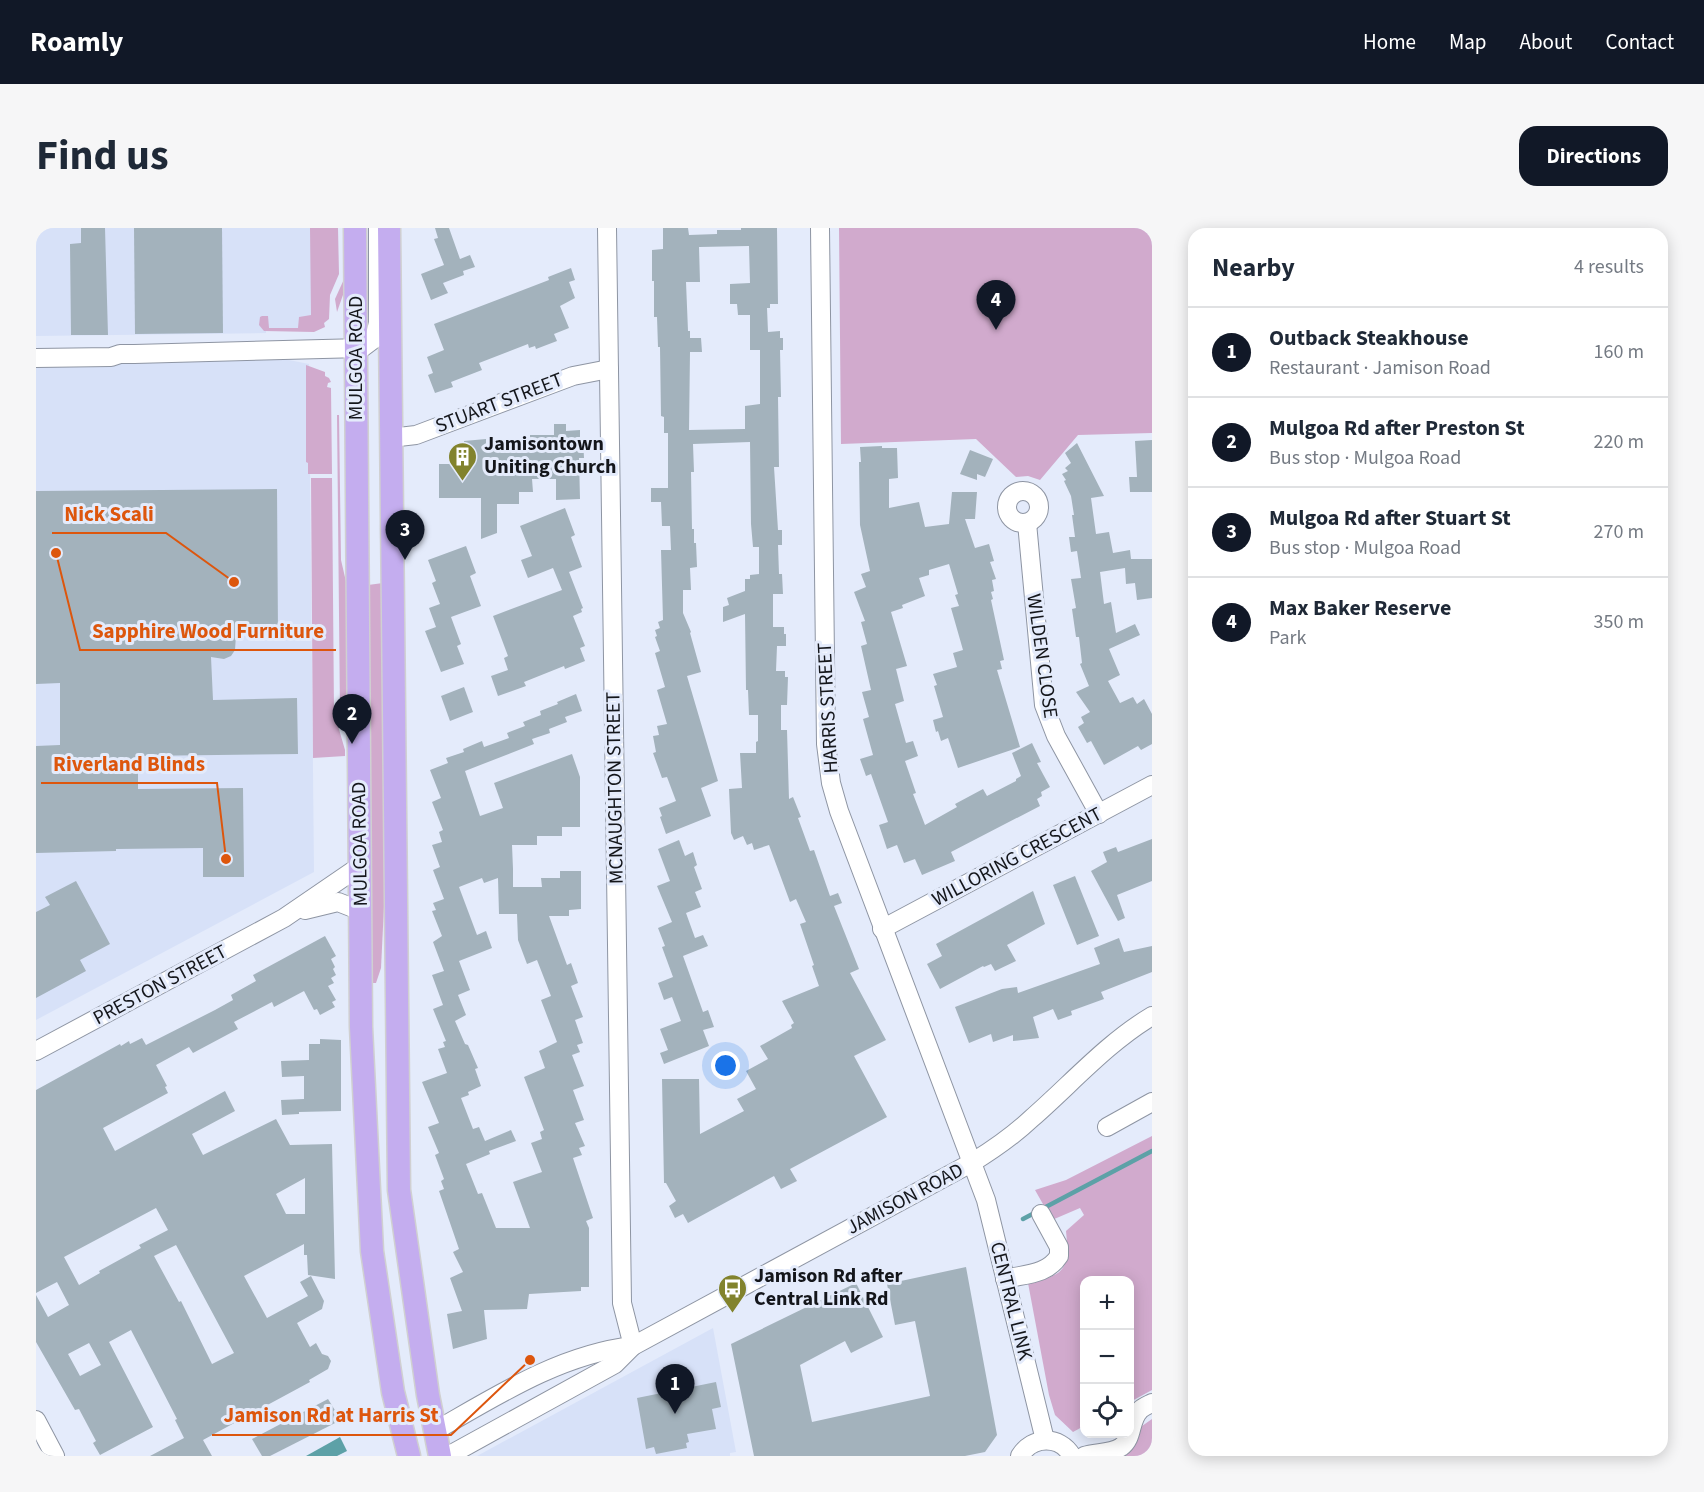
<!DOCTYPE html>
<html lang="en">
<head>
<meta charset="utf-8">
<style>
	body { margin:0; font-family:"Source Sans 3",sans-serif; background:#f6f6f7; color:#1f2937 }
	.controls { position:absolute; right:18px; bottom:18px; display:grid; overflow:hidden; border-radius:12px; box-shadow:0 3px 15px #0003 }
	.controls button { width:54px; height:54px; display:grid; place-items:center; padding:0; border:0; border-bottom:2px solid #e0e1e3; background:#fff; color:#1f2937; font:30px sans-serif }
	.you { position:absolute; left:690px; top:838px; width:21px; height:21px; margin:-15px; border:4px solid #fff; border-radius:50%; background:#1a73e8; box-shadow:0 0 0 9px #1a73e833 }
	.badge { display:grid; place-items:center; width:39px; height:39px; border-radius:50%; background:#111827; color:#fff; font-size:20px; font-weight:700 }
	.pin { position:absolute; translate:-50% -50px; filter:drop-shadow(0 2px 3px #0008) }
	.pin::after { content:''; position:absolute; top:32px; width:21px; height:18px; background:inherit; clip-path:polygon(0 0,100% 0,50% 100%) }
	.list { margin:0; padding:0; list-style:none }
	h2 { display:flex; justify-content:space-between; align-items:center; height:78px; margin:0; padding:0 24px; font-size:26px }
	h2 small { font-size:20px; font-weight:400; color:#747a83 }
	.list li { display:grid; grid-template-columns:39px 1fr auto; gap:18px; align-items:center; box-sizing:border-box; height:90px; padding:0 24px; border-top:2px solid #e0e1e3 }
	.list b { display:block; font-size:22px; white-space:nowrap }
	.list p { margin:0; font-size:20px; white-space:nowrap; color:#747a83 }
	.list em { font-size:20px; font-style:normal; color:#747a83 }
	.icon { flex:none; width:33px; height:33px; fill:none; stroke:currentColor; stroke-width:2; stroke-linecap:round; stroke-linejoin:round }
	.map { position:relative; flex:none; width:1116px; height:1228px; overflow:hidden; border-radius:18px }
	header { display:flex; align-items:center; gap:36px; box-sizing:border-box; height:84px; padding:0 30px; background:#111827; color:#fff }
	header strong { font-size:28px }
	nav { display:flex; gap:33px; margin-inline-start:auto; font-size:21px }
	.intro { display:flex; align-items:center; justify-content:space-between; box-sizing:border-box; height:144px; padding:0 36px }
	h1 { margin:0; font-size:42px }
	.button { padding:15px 27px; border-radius:18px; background:#111827; color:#fff; font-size:21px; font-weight:700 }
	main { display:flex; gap:36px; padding:0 36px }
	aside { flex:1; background:#fff; border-radius:18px; box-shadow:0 3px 15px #0003 }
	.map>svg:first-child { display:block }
	.built { fill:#d7e1f8 }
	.green { fill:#d1aacd }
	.water { fill:#5da1a7 }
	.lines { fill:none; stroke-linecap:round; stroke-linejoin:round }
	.stream { stroke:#5da1a7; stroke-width:4.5 }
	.building { fill:#a3b2bc; fill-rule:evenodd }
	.minor-casing { stroke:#8e95a3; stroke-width:20 }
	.major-casing { stroke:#d0d0d1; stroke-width:25 }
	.minor { stroke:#fff; stroke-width:18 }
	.major { stroke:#c4adef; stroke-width:22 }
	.labels { text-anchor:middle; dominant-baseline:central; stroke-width:6; stroke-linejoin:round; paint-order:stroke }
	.street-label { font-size:20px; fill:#14161b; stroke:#e4ebfb }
	.poi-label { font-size:20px; font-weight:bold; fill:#14161b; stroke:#e4ebfb; text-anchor:start }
	.leader { fill:none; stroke:#dd560d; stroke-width:2 }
	.callout-dot { fill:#dd560d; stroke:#e4ebfb; stroke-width:2 }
	.callout-label { font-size:21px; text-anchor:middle; font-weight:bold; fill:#dd560d; stroke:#e4ebfb; stroke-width:6; stroke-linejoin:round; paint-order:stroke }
</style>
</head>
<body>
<header>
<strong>Roamly</strong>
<nav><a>Home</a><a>Map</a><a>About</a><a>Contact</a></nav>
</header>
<div class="intro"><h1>Find us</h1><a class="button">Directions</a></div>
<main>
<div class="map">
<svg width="1116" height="1228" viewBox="0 0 1116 1228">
	<rect width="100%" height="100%" fill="#e4ebfb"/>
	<g class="built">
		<polygon points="0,0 291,0 288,98 230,103 230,105 0,108"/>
		<polygon points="243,130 273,136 278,644 0,792 0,137"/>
		<polygon points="677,1100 700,1224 694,1225 694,1228 441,1228"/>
	</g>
	<g class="green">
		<polygon points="274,0 302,0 303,46 294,67 293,91 288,95 289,99 278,104 228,103 223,97 224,89 226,88 232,88 233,100 262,100 263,89 275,87"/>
		<polygon points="803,0 1116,0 1116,205 1042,207 1004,252 992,248 980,249 940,211 805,216"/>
		<polygon points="309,49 308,64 301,84 299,71"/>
		<polygon points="270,137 289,144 289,148 293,150 295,154 292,155 291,159 295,160 296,246 272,246 272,235 270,234"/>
		<polygon points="301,187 303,187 305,332 314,371 314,518 304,486"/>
		<polygon points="275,250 296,250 298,484 309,522 309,528 277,530"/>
		<polygon points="347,355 349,658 345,740 340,755 334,755 332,357"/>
		<path d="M 1116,908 L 1116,1162 L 1094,1174 L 1094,1052 L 1048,1052 L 1048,1198 L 1037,1204 L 1019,1187 L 1013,1167 L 992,1055 C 1029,1047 1034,1042 1030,1003 L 1048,987 L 1044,980 L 1016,992 L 999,962 L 1030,952 Z"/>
		<polygon points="1116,1191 1116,1228 1084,1228 1106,1198"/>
	</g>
	<polygon class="water" points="304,1209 311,1223 301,1228 270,1228"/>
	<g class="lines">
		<polyline class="stream" points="987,991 1116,923"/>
	</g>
	<g class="building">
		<polygon points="45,0 69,0 72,107 35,107 34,16 45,15"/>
		<polygon points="98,0 186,0 187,105 99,106"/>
		<polygon points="399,0 413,0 424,31 434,27 439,39 427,43 428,47 407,55 412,65 395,72 385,46 408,37 398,11 402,10"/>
		<path d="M 627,0 L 652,0 L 653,7 L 681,6 L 681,2 L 705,2 L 705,0 L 741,0 L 742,76 L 734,76 L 734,80 L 731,80 L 732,104 L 744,103 L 744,110 L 747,110 L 747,122 L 744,122 L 745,169 L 742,169 L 743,239 L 738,239 L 742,302 L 746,302 L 746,317 L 742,317 L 743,346 L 746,346 L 747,366 L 737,366 L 737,399 L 748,399 L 748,406 L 750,406 L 750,418 L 741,418 L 740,443 L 749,443 L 749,449 L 752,449 L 751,477 L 745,477 L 745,502 L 751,502 L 753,571 L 757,569 L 765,589 L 762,590 L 774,623 L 778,622 L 794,668 L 802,665 L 806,675 L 798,678 L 823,741 L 814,745 L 850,812 L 818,828 L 851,889 L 754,941 L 761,953 L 745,961 L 738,948 L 652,995 L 647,986 L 639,990 L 633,978 L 640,973 L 630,955 L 628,955 L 626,851 L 663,851 L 664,906 L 708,883 L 701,871 L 720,861 L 710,843 L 732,831 L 724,818 L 756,800 L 755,797 L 758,795 L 746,773 L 783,758 L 776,738 L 778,737 L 764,696 L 770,694 L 760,671 L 754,674 L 733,617 L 718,622 L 716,615 L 711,617 L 707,608 L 698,612 L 695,605 L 693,561 L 706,560 L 704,525 L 720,525 L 720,514 L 722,513 L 722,487 L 713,487 L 712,462 L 710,462 L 709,386 L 687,394 L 687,379 L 693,377 L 691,370 L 709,363 L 709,351 L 714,351 L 714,347 L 723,346 L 723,319 L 717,319 L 715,296 L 714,214 L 657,216 L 658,244 L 655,244 L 656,301 L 658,301 L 658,315 L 660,315 L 661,339 L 654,340 L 655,362 L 647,362 L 647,385 L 655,404 L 654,405 L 665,444 L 651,448 L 682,553 L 665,560 L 675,588 L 630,606 L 624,589 L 626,588 L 623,580 L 640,573 L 631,549 L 626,550 L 617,525 L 620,524 L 617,508 L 623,507 L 621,498 L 631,496 L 621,462 L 629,459 L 619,425 L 624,423 L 619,409 L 621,408 L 619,402 L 624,400 L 622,394 L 627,392 L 625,322 L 635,322 L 634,298 L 626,298 L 625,274 L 615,274 L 615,260 L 632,260 L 632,205 L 628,205 L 628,189 L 625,188 L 624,119 L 622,119 L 621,89 L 618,89 L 618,53 L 616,53 L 616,22 L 627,21 ZM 713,18 L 714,55 L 694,56 L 694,76 L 701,76 L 702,87 L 714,87 L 714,122 L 724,122 L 724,176 L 709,178 L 709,201 L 653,202 L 654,124 L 666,124 L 665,110 L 654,110 L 654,103 L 652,103 L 650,54 L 664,54 L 663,19 Z"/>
		<polygon points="535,40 539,52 533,54 539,70 524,78 533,100 518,106 521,113 500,121 499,118 493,120 492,116 443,135 446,142 415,154 417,159 399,165 392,147 397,145 391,129 408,122 398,96 513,52 512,49"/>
		<polygon points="518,196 530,196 530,203 544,202 544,211 547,211 548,230 543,230 544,271 520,272 520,251 496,251 497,264 483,264 483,276 461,276 461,305 445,311 445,270 403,270 403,236 428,236 428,213 450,211 450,217 494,217 494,207 518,207"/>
		<polygon points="1116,212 1116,264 1094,264 1093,249 1101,249 1099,213"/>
		<polygon points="1041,215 1068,268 1055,270 1060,306 1073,304 1077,325 1094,322 1095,331 1116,331 1116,370 1101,372 1099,355 1090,356 1089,340 1064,344 1068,376 1075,374 1080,405 1099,396 1104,407 1073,421 1084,447 1072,453 1084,475 1097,469 1101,476 1108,471 1116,486 1116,516 1105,522 1102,518 1068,537 1055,513 1051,515 1042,499 1048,495 1045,489 1054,484 1040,464 1053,458 1044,436 1046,435 1043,409 1040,409 1036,381 1040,380 1035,351 1045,350 1041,323 1035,324 1033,309 1039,309 1036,287 1038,287 1035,268 1028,253 1030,252 1026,246 1032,243 1029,240 1035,235 1029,225"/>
		<polygon points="846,218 846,220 861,220 862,250 853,251 853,280 883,274 889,299 913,296 916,264 941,264 939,291 929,291 939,320 953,316 958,333 954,334 960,351 956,352 958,363 955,364 957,371 955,372 968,432 964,433 966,441 961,442 984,519 922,540 912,510 905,513 902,503 900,504 897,492 907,489 898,458 901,457 897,446 921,439 917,425 927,422 915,380 923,378 919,367 922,366 913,336 893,342 893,347 883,350 889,368 866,377 867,380 855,384 871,438 860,441 868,473 859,476 870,515 877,513 882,528 869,533 880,565 877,566 889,597 921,579 919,576 947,561 951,568 980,553 980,551 985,548 976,525 996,515 1005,534 1001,535 1014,559 1005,564 1006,568 1001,571 1004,578 915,624 919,633 886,647 879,631 868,635 861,617 851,621 843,597 852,594 835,546 830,548 824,531 837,527 827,491 833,489 826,464 835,462 825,418 831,416 825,394 829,393 818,364 830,359 825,346 834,343 824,297 823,234 825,234 824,219"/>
		<polygon points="934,222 957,231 949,249 941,246 941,252 924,246"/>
		<polygon points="241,261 242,405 200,407 199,422 195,428 188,431 175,429 177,472 261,470 262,526 102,528 102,561 207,560 208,649 167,649 167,620 80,621 80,623 0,625 0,518 24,517 24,455 0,456 0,263"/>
		<polygon points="529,280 539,307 535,309 546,339 533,344 547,380 545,381 546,384 537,388 549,418 544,420 549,433 529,441 528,438 488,454 490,458 462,468 455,448 472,442 468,430 472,428 457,388 526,362 517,340 492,350 485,332 496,328 484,298"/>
		<polygon points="430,318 440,345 434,348 445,378 415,389 425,416 421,418 428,436 405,444 389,403 400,399 393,380 404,376 396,355 400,353 392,332"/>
		<polygon points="428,459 437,484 414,493 405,468"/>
		<path d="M 540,466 L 546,483 L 529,489 L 531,494 L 513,501 L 514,505 L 496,511 L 498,516 L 429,543 L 444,588 L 467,580 L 458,555 L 536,526 L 544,549 L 544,599 L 526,599 L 526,608 L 501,608 L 501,617 L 476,617 L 477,641 L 477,659 L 506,659 L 505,650 L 524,650 L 524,643 L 545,643 L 545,681 L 533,682 L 533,688 L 513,688 L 531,737 L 535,735 L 541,752 L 542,755 L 535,758 L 547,789 L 539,792 L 547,815 L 541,817 L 544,824 L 536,827 L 548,858 L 537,862 L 548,892 L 539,895 L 549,918 L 543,920 L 546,927 L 537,930 L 557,990 L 550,993 L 553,1000 L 553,1059 L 545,1059 L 545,1063 L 493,1066 L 491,1081 L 448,1082 L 451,1111 L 417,1121 L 411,1086 L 426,1083 L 414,1050 L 427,1044 L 417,1024 L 423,1021 L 403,963 L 408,961 L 405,953 L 408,951 L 399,927 L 403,925 L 392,899 L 403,895 L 386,854 L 411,845 L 402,821 L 409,819 L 407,814 L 410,813 L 397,781 L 407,777 L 396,747 L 408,743 L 397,714 L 406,708 L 396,683 L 400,682 L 397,675 L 408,671 L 397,642 L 404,639 L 396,617 L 406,614 L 403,604 L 407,602 L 396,574 L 405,570 L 394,542 L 412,535 L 410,530 L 428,524 L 427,521 L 446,513 L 448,519 L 473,510 L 471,505 L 489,498 L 487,494 L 505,487 L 504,483 L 522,476 L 521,474 ZM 446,650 L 448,655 L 462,650 L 463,686 L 481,686 L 482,712 L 491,736 L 501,732 L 515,768 L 505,772 L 521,814 L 503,823 L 509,840 L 488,849 L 508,902 L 504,904 L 506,911 L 495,915 L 506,944 L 477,954 L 494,1000 L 460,1000 L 446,965 L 442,966 L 430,936 L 454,926 L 453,923 L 480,913 L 475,902 L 449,913 L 443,899 L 437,901 L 425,870 L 433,867 L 432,864 L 445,858 L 439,841 L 442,840 L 432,817 L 429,816 L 419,793 L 430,787 L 422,767 L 434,762 L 423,733 L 456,720 L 450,703 L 441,707 L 423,659 Z"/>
		<polygon points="1116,611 1116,653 1081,667 1089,690 1082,693 1055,643 1071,634 1067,624 1080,619 1082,624"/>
		<polygon points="643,612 649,628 657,624 661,637 658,639 666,661 659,664 665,679 650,685 659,710 667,707 672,718 647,728 667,784 672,782 678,799 667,802 673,818 628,836 624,825 632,822 624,801 645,793 636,769 628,772 622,755 637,749 626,719 629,718 622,700 636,694 621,658 634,653 622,621"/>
		<polygon points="1039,648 1063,708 1041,717 1017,657"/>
		<polygon points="40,653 74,716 44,732 50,743 0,770 0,684 14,677 9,669"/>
		<polygon points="997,663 1009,696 971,717 980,733 959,743 955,736 948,739 947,738 904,761 891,736 906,728 900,716"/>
		<path d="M 289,708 L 300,728 L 295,731 L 299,739 L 297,741 L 300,747 L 295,750 L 298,755 L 292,758 L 300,772 L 296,774 L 299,779 L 284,787 L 281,781 L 278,782 L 268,763 L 238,779 L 236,774 L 198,794 L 202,801 L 157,825 L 153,819 L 120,837 L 131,858 L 129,859 L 132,865 L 67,900 L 79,923 L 189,863 L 199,883 L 156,906 L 167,927 L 240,891 L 254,917 L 296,916 L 299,1051 L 272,1047 L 271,1027 L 268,1027 L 268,1016 L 208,1048 L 231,1090 L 272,1068 L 264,1054 L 275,1048 L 288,1073 L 286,1081 L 261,1095 L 274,1119 L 280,1115 L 286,1126 L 292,1128 L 295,1133 L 292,1141 L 273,1152 L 274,1154 L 167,1212 L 176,1228 L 114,1228 L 148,1210 L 139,1192 L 141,1191 L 95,1102 L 73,1114 L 117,1199 L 64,1227 L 57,1215 L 60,1213 L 43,1181 L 39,1182 L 0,1114 L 0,1067 L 12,1089 L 33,1077 L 21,1054 L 0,1065 L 0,862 L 84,816 L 85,818 L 93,813 L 94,816 L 106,810 L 110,817 L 179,782 L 197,772 L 195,767 L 220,753 L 217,747 ZM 269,950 L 269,986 L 250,986 L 240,966 ZM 120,980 L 132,1002 L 103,1017 L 105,1020 L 63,1043 L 64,1045 L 43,1057 L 28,1029 ZM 140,1017 L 198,1125 L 176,1136 L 145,1073 L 143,1074 L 118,1028 ZM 53,1115 L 65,1137 L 44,1148 L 32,1126 Z"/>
		<polygon points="1083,710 1088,724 1116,718 1116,744 1065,764 1068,771 1035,783 1036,787 1022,792 1017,781 997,789 1003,810 977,813 977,807 957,814 955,806 933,815 919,779 966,761 981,759 982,765 1064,736 1058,720"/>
		<polygon points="284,811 305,812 305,883 263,884 263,886 246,887 245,872 268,871 268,848 246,849 245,833 273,832 273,816 284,816"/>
		<polygon points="930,1039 961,1207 949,1224 929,1228 718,1228 695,1116 820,1055 847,1109 815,1125 809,1113 764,1137 776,1194 894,1168 879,1093 859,1097 851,1056"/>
		<polygon points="680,1154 685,1179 676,1181 680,1201 651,1206 653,1214 650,1215 651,1220 620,1226 618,1219 610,1221 601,1170"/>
		<polygon points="292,1171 305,1192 234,1228 226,1228 216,1211"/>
	</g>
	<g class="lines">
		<defs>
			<g id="minor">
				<polyline points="571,0 586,1075 597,1118"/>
				<polyline points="784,0 790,516 795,555 803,583 950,972 1009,1212"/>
				<polyline points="0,130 75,129 84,126 98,126 326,120 338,111 342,95 342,0"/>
				<polyline points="354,210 380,207 537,148 573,141"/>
				<circle cx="987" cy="279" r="16"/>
				<polyline points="991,295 1008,477 1020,508 1063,586"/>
				<polyline points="269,682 302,674 325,683"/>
				<polyline points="846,701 1116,557"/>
				<polyline points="0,823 248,690 324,638"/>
				<polyline points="1071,899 1116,874"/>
				<path d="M 969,1051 C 989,1046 1011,1047 1023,1028 L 1023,1019 L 1005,986"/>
				<polyline points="0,1192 19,1228"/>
				<path d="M 399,1203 C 460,1168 525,1126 597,1118"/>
				<path d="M 412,1228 L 579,1136 L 597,1118 L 937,934 C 958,921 978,907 996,890 C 1036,855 1071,815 1116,788"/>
				<path d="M 984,1228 C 996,1208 1024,1207 1036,1228"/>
				<path d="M 1048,1228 C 1060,1224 1074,1226 1085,1219 C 1098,1210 1093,1192 1104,1182 C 1107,1179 1112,1177 1116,1175"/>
			</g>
			<g id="major">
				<polyline points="319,0 325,799 336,1023 357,1164 373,1228"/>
				<polyline points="353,0 363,962 392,1167 404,1228"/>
			</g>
		</defs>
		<use href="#minor" class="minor-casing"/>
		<use href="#major" class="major-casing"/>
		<use href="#minor" class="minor"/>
		<use href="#major" class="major"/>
	</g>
	<defs>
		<symbol id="building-pin" viewBox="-11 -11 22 30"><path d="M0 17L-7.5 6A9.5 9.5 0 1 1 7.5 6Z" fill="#82832d" stroke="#e4ebfb"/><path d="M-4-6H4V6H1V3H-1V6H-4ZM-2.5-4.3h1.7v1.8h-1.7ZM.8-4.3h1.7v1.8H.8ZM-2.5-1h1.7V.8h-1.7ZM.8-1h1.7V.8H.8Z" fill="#fff"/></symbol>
		<symbol id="bus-pin" viewBox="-11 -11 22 30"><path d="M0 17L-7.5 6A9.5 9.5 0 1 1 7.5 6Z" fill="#82832d" stroke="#e4ebfb"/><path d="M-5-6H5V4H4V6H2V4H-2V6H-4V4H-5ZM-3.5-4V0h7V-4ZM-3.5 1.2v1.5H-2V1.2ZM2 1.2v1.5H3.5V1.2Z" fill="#fff"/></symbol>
	</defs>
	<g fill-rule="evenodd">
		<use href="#building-pin" x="410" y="212" width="33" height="45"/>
		<use href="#bus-pin" x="680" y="1044" width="33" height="45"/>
	</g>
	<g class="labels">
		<g class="street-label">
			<text transform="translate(320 130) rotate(-90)">MULGOA ROAD</text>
			<text transform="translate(463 175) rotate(-21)">STUART STREET</text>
			<text transform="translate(1006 428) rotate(82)">WILDEN CLOSE</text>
			<text transform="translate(792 480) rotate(-93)">HARRIS STREET</text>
			<text transform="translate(579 560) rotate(-91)">MCNAUGHTON STREET</text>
			<text transform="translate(324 616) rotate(-91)">MULGOA ROAD</text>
			<text transform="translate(981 629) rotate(-28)">WILLORING CRESCENT</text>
			<text transform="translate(124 757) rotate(-28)">PRESTON STREET</text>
			<text transform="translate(869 971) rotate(-28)">JAMISON ROAD</text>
			<text transform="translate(975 1073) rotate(76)">CENTRAL LINK</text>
		</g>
		<g class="poi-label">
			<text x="448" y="216">Jamisontown<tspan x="448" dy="23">Uniting Church</tspan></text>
			<text x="718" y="1048">Jamison Rd after<tspan x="718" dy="23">Central Link Rd</tspan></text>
		</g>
	</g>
	<path class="leader" d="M198 354L130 305H16M20 325L44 422H300M190 631L181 555H5M494 1132L415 1207H176"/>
	<g class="callout-dot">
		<circle cx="198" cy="354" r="6"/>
		<circle cx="20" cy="325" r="6"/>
		<circle cx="190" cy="631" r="6"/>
		<circle cx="494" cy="1132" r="6"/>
	</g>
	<g class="callout-label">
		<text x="73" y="293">Nick Scali</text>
		<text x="172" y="410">Sapphire Wood Furniture</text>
		<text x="93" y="543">Riverland Blinds</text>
		<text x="295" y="1194">Jamison Rd at Harris St</text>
	</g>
</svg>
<div class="controls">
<button>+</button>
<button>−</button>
<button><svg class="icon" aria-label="locate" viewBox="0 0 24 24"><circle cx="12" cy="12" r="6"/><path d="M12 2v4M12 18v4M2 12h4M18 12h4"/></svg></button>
</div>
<div class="you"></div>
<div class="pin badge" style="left:639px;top:1186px">1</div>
<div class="pin badge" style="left:316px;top:516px">2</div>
<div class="pin badge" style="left:369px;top:332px">3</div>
<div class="pin badge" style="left:960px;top:102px">4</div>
</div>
<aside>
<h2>Nearby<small>4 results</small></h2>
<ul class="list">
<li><span class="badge">1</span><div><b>Outback Steakhouse</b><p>Restaurant · Jamison Road</p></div><em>160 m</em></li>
<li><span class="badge">2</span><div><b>Mulgoa Rd after Preston St</b><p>Bus stop · Mulgoa Road</p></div><em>220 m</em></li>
<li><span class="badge">3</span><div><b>Mulgoa Rd after Stuart St</b><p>Bus stop · Mulgoa Road</p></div><em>270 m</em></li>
<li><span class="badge">4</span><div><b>Max Baker Reserve</b><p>Park</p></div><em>350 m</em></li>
</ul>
</aside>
</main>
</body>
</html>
